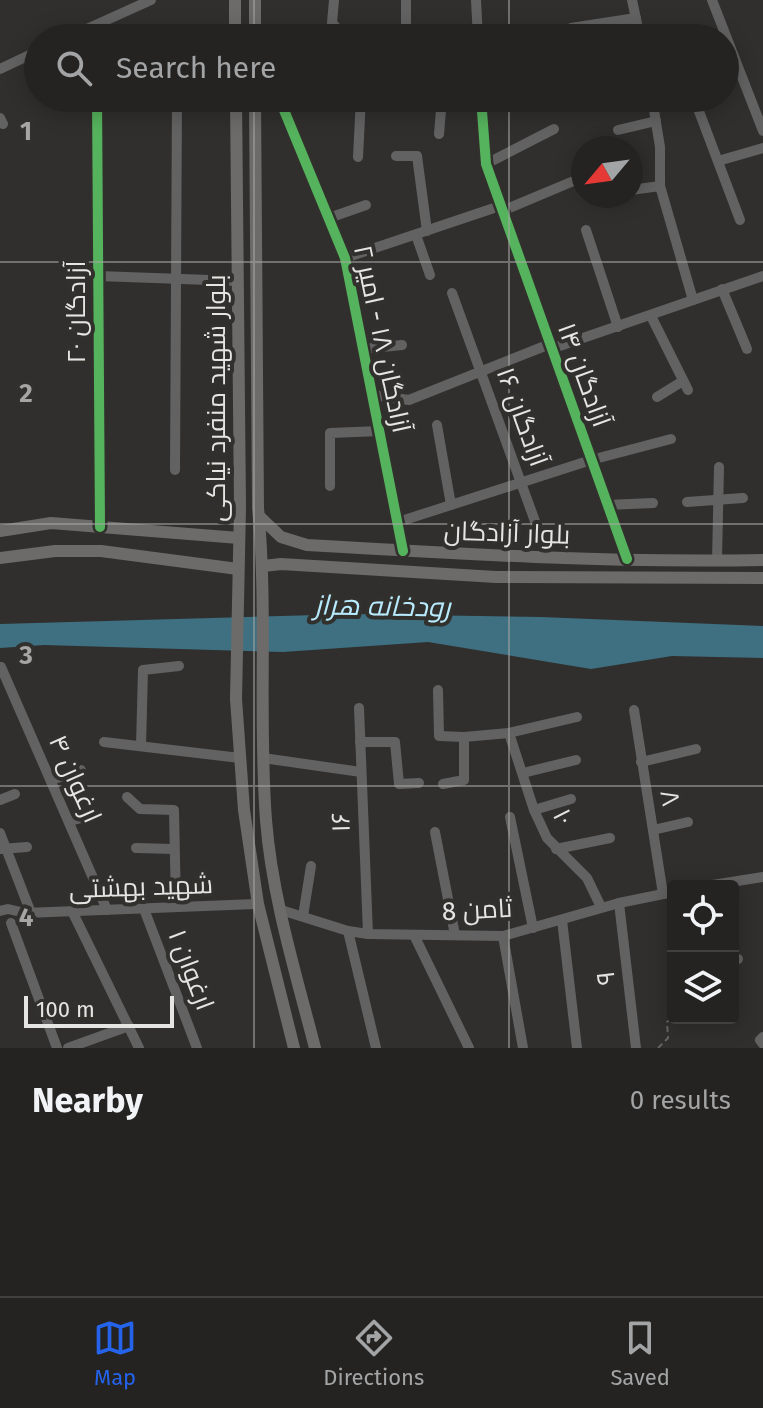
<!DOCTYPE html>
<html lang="en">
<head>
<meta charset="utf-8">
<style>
	body { margin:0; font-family:"Fira Sans",Cairo,sans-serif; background:#302f2f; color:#f1f3f6 }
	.controls { position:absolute; right:24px; bottom:24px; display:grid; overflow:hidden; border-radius:8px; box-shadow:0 4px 20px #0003 }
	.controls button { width:72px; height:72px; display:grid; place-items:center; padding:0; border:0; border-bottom:2px solid #414040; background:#242322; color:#f1f3f6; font:40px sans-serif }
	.compass { position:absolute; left:571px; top:136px; width:72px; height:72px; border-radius:50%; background:#242322; box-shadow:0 4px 20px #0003; rotate:241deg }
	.scale { position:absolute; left:24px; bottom:20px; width:150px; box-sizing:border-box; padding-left:8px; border:4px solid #e5e5e3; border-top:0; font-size:22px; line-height:28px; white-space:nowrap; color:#e5e5e3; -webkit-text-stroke:6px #31302d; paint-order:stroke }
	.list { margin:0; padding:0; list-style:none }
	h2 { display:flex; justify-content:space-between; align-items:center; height:104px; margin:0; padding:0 32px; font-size:34px }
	h2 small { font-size:26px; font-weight:400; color:#a3a4a5 }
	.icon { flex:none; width:44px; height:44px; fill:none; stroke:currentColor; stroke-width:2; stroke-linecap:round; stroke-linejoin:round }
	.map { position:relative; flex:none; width:763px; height:1048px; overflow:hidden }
	.search { position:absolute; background:#242322; box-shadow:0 4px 20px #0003; left:24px; right:24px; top:24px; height:88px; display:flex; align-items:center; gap:20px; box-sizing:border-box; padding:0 28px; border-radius:44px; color:#a3a4a5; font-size:30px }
	.sheet { height:248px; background:#242322 }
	nav { display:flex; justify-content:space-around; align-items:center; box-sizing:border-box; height:112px; border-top:2px solid #414040; background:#242322; font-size:22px; color:#a3a4a5 }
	nav a { display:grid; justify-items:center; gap:4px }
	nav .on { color:#2563eb }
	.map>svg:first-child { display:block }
	.water { fill:#3e7081 }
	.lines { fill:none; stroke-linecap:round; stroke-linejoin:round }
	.path { stroke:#656464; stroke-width:2; stroke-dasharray:6 4; stroke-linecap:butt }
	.minor { stroke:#636262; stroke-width:10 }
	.major { stroke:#6c6b6a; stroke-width:12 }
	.cycleway-casing { stroke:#31302d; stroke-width:15 }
	.cycleway { stroke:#56b35d; stroke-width:10 }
	.grid { fill:none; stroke:#a6a5a4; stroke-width:2; stroke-opacity:0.55 }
	.labels { text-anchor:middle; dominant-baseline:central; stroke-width:8; stroke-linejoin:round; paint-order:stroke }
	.street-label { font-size:26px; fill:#e5e5e3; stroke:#31302d }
	.water-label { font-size:28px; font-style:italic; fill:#b8ebfd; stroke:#31302d }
	.grid-label { font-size:26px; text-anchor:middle; font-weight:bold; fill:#a6a5a4; stroke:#31302d; stroke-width:8; stroke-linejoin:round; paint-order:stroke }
</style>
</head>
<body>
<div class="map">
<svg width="763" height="1048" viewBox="0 0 763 1048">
	<rect width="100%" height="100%" fill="#302f2e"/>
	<polygon class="water" points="353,614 541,617 763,626 763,658 672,656 591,669 428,642 283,652 44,645 0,648 0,624"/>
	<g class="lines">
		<polyline class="path" points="658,1048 668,1038 667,1022 673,1017"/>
		<g class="minor">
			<polyline points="334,0 332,23 346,38"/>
			<polyline points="476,0 478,38"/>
			<polyline points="632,0 640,38"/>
			<polyline points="712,0 763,131"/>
			<polyline points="571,28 636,18"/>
			<polyline points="67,38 151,0"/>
			<polyline points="406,38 406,0"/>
			<polyline points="0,69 38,51"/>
			<polyline points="97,98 100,527"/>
			<polyline points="279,98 345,258 403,551"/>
			<polyline points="481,98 486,164 627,559"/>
			<polyline points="652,98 660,147 660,186 693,300"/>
			<polyline points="694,98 740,220"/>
			<polyline points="0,118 3,124"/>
			<polyline points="618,130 656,121"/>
			<polyline points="439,134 442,98"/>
			<polyline points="396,156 417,156 427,231"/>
			<polyline points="358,157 361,98"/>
			<polyline points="718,161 763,148"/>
			<polyline points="486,164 554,129"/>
			<polyline points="631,190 660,186"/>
			<polyline points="502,211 576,180"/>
			<polyline points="329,218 366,205"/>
			<polyline points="586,230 618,327"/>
			<polyline points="416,235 430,275"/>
			<polyline points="345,258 500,206"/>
			<polyline points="98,276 238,281"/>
			<polyline points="722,289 747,349"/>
			<polyline points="452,293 548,557"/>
			<polyline points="651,316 688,390"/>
			<polyline points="363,349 402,345"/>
			<polyline points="551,349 763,276"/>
			<polyline points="372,395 409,400 550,344"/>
			<polyline points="657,397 683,381"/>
			<polyline points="437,425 451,505"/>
			<polyline points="175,470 177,98"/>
			<polyline points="330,486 330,433 380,431"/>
			<polyline points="687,502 743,498"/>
			<polyline points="607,505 653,503"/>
			<polyline points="398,522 591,460 671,439"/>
			<polyline points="717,561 719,467"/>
			<polyline points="1,667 107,910"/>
			<polyline points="438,690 439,736 464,737"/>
			<polyline points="359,708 368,934"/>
			<polyline points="634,710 663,894"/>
			<polyline points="509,733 534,810 547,838 587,878 601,907"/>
			<polyline points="104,742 240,758"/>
			<polyline points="360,742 395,742 399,784 419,783"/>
			<polyline points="141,746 143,670 179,666"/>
			<polyline points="263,758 361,772"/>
			<polyline points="641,762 696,749"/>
			<polyline points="523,773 576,760"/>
			<polyline points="51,780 81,770"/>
			<polyline points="443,784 464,780 464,737 509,733 577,717"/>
			<polyline points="127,797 140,809 174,810 176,907"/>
			<polyline points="0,800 15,794"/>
			<polyline points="534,810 571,799"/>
			<polyline points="510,817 533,928"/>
			<polyline points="69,821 95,815"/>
			<polyline points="653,830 688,822"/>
			<polyline points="435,832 455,935"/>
			<polyline points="0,833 31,913"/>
			<polyline points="136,848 174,849"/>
			<polyline points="1,849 27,847"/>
			<polyline points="556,849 610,838"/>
			<polyline points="706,886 763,877"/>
			<polyline points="619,903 636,1048"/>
			<polyline points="144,909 197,1048"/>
			<polyline points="281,910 348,931 368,934 503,936 619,903 673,892"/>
			<polyline points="0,911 8,909 25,913 258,904"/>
			<polyline points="72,911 139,1048"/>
			<polyline points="303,916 311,866"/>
			<polyline points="562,920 577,1048"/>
			<polyline points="11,923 57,1048"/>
			<polyline points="348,931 376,1048"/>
			<polyline points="414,935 469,1048"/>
			<polyline points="503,936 523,1048"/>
			<polyline points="733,960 738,959"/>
			<polyline points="763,1037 760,1040 763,1044"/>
			<polyline points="68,1048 129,1026"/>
		</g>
		<g class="major">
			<polyline points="235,0 235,38"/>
			<polyline points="255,0 255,38"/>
			<polyline points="236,98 240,507 236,699 244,810 258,904 294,1048"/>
			<path d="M 255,98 L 258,508 C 268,612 258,716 266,820 C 272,897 296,974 315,1048"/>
			<path d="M 260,517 L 281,537 L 307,545 C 459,554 611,563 763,560"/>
			<polyline points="0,531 51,523 239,538"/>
			<polyline points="0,558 55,551 101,551 238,569"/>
			<polyline points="263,566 281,564 496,577 763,578"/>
		</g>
		<defs>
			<g id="cycleway">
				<polyline points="97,98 100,527"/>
				<polyline points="279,98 345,258 403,551"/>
				<polyline points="481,98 486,164 627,559"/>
			</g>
		</defs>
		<use href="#cycleway" class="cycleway-casing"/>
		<use href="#cycleway" class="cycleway"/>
	</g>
	<path class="grid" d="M 254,0 L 254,38M 509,0 L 509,38M 254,98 L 254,1048M 509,98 L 509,1048M 0,262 L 763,262M 0,524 L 763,524M 0,786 L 763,786"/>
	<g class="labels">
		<g class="street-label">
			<text transform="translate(76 312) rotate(-90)">آزادگان ۲۰</text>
			<text transform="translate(382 339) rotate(78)">آزادگان ۱۸ - امیر ۲</text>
			<text transform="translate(584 375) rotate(70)">آزادگان ۱۴</text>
			<text transform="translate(216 398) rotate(-90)">بلوار شهید منفرد نیاکی</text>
			<text transform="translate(522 417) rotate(70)">آزادگان ۱۶</text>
			<text transform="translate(507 533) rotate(2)">بلوار آزادگان</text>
			<text transform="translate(75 779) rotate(66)">ارغوان ۴</text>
			<text transform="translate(670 798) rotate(80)">۸</text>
			<text transform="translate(563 817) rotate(63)">۱۰</text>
			<text transform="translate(341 822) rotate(-92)">۱۶</text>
			<text transform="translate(141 887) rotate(-2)">شهید بهشتی</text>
			<text transform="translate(477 910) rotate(-3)">ثامن 8</text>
			<text transform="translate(191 970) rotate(69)">ارغوان ۱</text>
			<text transform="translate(606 978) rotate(-97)">۹</text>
		</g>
		<g class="water-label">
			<text transform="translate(382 606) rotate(1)">رودخانه هراز</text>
		</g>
	</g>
	<g class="grid-label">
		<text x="26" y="140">1</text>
		<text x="26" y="402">2</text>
		<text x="26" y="664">3</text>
		<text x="26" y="926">4</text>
	</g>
</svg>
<div class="controls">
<button><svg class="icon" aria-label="locate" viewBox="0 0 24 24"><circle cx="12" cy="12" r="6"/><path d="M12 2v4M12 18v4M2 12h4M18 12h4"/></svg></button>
<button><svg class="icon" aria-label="layers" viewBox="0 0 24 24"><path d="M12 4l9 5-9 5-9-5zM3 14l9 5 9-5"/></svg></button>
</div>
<svg class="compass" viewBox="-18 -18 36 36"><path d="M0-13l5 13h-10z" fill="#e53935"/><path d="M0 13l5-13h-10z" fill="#a3a4a5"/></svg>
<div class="scale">100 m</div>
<div class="search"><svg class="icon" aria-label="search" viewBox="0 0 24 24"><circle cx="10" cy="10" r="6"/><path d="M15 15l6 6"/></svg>Search here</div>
</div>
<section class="sheet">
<h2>Nearby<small>0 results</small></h2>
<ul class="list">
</ul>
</section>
<nav>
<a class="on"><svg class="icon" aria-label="map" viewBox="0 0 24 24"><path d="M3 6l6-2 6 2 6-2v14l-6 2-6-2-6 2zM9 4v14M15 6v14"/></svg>Map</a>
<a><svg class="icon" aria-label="directions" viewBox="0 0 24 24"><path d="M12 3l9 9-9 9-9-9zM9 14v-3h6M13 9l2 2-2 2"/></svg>Directions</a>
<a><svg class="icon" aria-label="saved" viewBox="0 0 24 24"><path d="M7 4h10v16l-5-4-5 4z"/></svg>Saved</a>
</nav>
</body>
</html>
